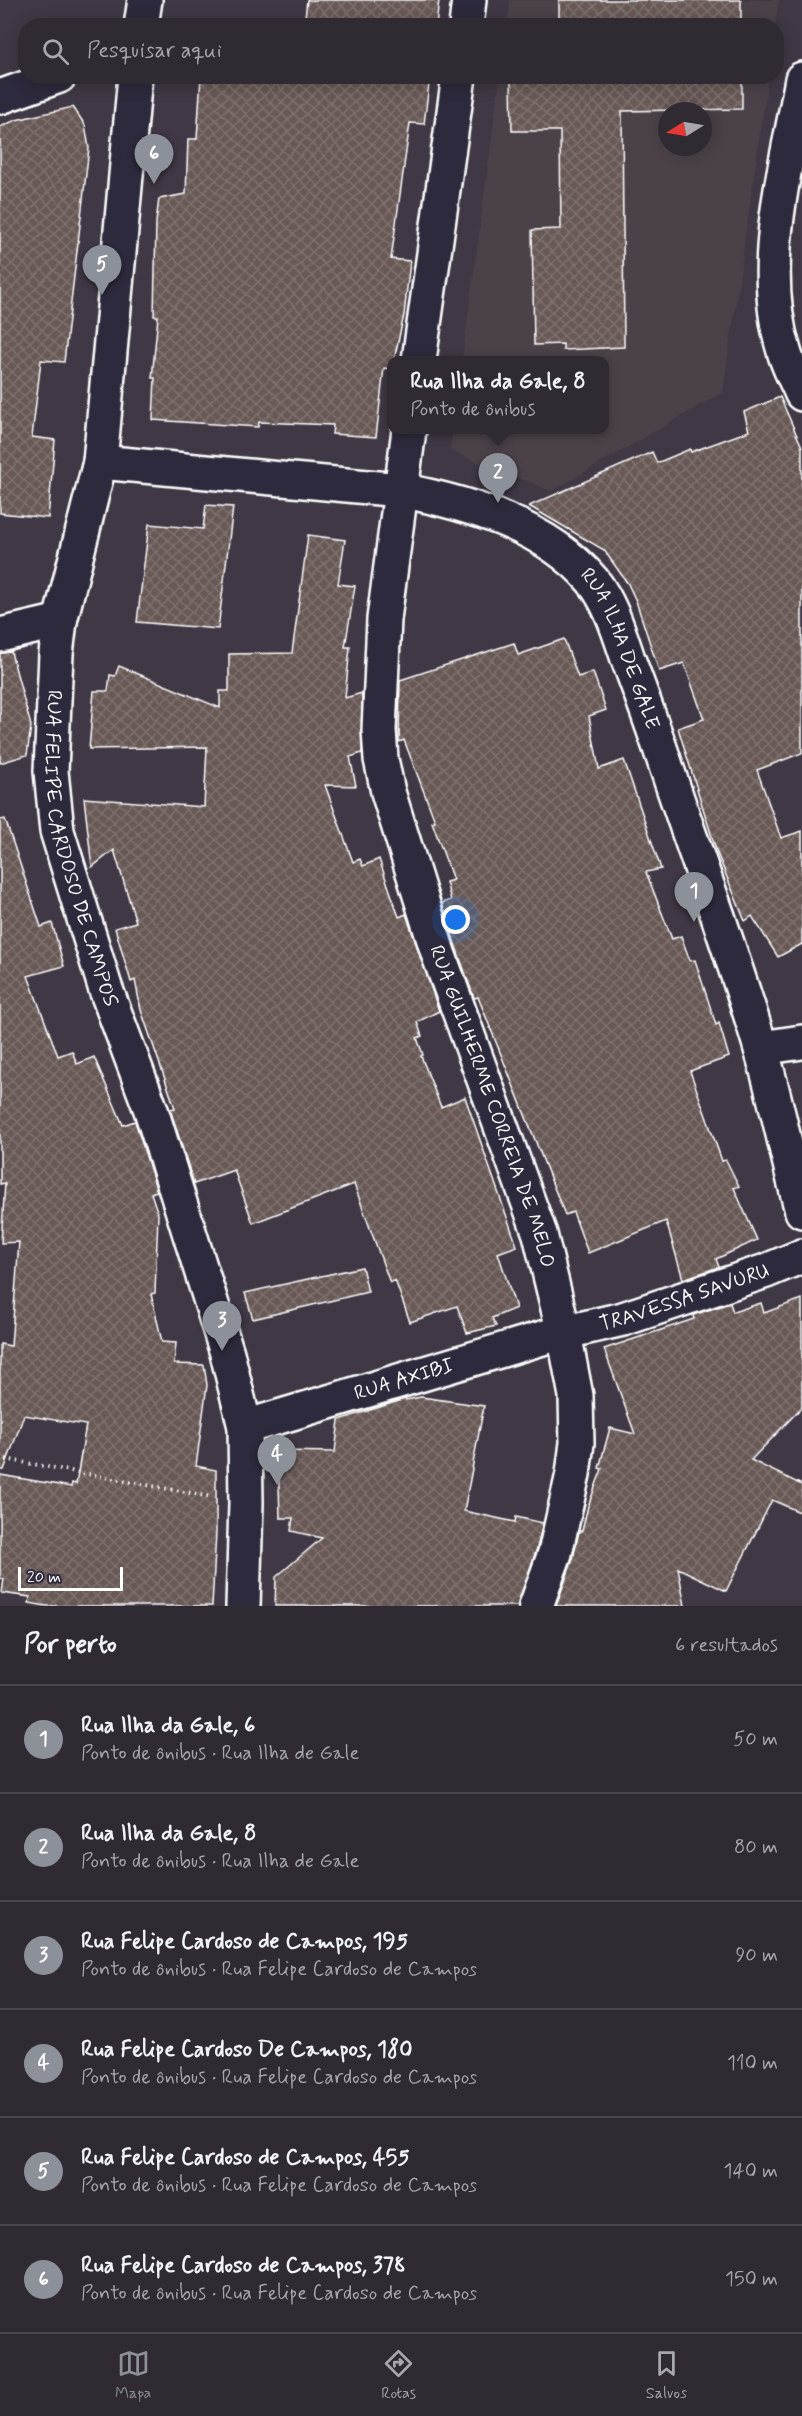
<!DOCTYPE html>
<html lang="pt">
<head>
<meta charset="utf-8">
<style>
	body { margin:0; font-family:Mynerve,sans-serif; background:#38323b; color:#f1f3f6 }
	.compass { position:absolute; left:658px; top:102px; width:54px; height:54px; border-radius:50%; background:#302a33; box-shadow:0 3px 15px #0003; rotate:259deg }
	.scale { position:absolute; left:18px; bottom:15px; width:105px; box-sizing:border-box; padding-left:6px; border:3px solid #fff; border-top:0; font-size:16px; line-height:21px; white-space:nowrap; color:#fff; -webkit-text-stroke:4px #2f2a3d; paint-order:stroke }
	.you { position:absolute; left:456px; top:920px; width:21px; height:21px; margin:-15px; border:4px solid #fff; border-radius:50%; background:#1a73e8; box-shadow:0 0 0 9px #1a73e833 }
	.badge { display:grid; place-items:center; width:39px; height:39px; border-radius:50%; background:#8c9099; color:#fff; font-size:20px; font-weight:700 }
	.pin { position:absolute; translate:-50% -50px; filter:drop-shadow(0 2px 3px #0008) }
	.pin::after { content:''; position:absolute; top:32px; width:21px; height:18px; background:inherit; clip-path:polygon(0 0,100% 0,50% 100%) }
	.popup { position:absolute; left:387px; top:356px; width:222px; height:78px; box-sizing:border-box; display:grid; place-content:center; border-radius:12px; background:#302a33; filter:drop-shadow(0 2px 4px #0005); font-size:20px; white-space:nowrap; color:#a8a7ac }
	.popup b { font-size:22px; color:#f1f3f6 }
	.popup::after { content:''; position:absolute; left:50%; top:100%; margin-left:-12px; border:12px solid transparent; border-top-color:#302a33 }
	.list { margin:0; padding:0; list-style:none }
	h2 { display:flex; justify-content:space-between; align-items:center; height:78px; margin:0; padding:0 24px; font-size:26px }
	h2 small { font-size:20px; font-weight:400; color:#a8a7ac }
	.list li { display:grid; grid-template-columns:39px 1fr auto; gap:18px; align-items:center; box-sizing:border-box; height:108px; padding:0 24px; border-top:2px solid #4b464e }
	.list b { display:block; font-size:22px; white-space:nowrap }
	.list p { margin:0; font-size:20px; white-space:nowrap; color:#a8a7ac }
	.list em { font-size:20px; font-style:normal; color:#a8a7ac }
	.icon { flex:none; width:33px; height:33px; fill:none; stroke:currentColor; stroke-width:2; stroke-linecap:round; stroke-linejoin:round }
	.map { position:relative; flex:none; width:802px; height:1606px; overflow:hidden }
	.search { position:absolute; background:#302a33; box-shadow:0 3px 15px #0003; left:18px; right:18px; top:18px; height:66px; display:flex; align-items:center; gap:15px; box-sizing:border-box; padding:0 21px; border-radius:24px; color:#a8a7ac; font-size:22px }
	.sheet { height:726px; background:#302a33 }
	nav { display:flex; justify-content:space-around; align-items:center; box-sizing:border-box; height:84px; border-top:2px solid #4b464e; background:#302a33; font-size:16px; color:#a8a7ac }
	nav a { display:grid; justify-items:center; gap:3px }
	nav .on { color:#8c9099 }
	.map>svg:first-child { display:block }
	.built { fill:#4c4249; fill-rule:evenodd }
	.building { fill:url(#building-cross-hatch); stroke:#fff; stroke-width:1.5 }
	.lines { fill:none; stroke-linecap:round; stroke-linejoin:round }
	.minor-casing { stroke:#fff; stroke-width:38 }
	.path { stroke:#fff; stroke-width:4; stroke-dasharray:1.5 4.5; stroke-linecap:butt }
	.minor { stroke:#2f2a3d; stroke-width:33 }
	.labels { text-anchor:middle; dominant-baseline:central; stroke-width:4.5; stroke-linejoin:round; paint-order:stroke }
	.street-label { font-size:20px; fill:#fff; stroke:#2f2a3d }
</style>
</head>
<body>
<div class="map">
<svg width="802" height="1606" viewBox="0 0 802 1606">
	<defs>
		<pattern id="building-cross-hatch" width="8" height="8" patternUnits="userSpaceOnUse" patternTransform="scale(1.5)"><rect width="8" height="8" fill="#675956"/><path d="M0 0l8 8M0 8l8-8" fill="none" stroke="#7e726f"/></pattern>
	</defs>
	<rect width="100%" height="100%" fill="#403844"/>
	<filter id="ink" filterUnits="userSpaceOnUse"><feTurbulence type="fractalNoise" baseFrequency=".0167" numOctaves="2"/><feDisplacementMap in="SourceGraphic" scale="12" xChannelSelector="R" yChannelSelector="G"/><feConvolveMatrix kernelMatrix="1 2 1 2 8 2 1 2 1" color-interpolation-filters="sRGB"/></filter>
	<g filter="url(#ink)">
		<g class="built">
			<polygon points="510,0 779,0 775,25 507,26"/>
			<path d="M 500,77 L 768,77 L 723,392 L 552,491 L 450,451 L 453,430 L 604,430 L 604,360 L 462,360 ZM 667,111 L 703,111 L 703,147 L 667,147 Z"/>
		</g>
		<g class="building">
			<polygon points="307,0 439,0 436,26 304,26"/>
			<rect x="559" y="0" width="182" height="26"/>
			<polygon points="201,76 430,76 424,124 410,123 391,259 410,261 404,315 394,360 392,360 392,369 384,368 376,437 332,434 333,425 259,422 258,427 153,420 155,378 152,378 158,316 154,316 156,222 159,199 186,194 188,139 197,139"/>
			<polygon points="560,76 742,76 742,109 622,111 624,347 563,350 563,344 534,345 532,230 561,229 560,131 512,131 511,81 560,80"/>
			<polygon points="73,107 85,125 89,148 64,362 41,360 32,437 55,440 48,518 0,513 0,127 16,120"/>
			<polygon points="780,397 802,447 802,753 757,770 781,838 802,831 802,944 778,957 752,916 745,921 717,853 678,728 704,719 684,663 659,671 636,601 628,584 604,550 529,506 652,452 657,463 690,449 691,452 749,431 744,412"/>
			<polygon points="206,505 233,507 218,629 137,622 149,524 203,529"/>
			<polygon points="308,535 345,540 338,584 355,586 345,647 350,647 345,698 362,693 362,753 350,757 356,786 325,785 353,862 360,859 363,866 379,859 399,917 406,914 439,1011 417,1022 422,1036 417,1038 423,1055 421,1056 441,1107 465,1097 517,1246 498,1253 516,1308 492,1318 496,1326 467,1333 457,1306 410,1322 395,1280 390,1283 354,1184 253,1223 234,1170 194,1184 170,1109 175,1108 141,1010 135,980 131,982 115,928 136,922 114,850 92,867 84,798 204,807 207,747 89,749 94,691 108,691 110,675 115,676 119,666 220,708 220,691 229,691 229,654 292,653"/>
			<polygon points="564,639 578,677 593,672 606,710 589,716 599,769 624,760 661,869 646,872 672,939 681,936 690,961 695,960 716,1025 719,1023 729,1057 690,1071 722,1161 726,1160 739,1186 734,1188 757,1240 716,1259 719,1267 683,1279 666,1221 588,1253 573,1212 565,1215 478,997 474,998 456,947 442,903 451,900 446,882 453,880 432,822 435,821 404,740 399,742 400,680 514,643 518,655"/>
			<polygon points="11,652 31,726 27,755 0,763 0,653"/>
			<polygon points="5,819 41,927 52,923 64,966 28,976 58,1056 72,1051 77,1064 94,1057 123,1125 135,1121 157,1191 151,1193 158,1214 155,1293 151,1294 162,1342 176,1343 174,1364 204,1365 207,1385 196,1466 216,1470 216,1532 212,1606 46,1606 29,1603 30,1597 2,1593 4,1579 0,1578 0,1475 71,1487 72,1483 76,1484 86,1425 24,1415 4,1470 0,1470 0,1344 11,1346 19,1242 1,1243 5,1183 0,1184 0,820"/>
			<polygon points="362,1267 368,1292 253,1319 245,1293"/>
			<polygon points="802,1299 802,1407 751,1460 802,1485 802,1513 772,1500 726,1591 678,1568 685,1606 556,1606 573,1559 579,1531 582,1531 588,1506 602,1469 599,1468 610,1428 635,1434 604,1349 694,1319 693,1315 730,1303 733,1312 761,1303 764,1313"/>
			<polygon points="421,1397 484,1406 464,1511 515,1522 516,1517 543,1523 537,1548 518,1606 275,1606 276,1577 322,1538 291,1531 293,1518 280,1518 278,1451 335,1452 339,1420 405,1399 406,1400"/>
		</g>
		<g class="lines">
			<defs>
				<g id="minor">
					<polyline points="141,26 145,0"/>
					<polyline points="466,26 469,0"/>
					<path id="s1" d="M 135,76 L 100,462 L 60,621 L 56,654 L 51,771 L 57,831 L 105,987 L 151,1110 L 227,1353 L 245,1427 L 246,1503 L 243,1606"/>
					<path d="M 802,79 C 787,166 757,264 784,351 C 788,366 796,380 802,394"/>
					<polyline points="0,97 59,76"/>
					<polyline points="419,360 459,76"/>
					<path id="s2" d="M 409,430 L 384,619 L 379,730 L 381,759 L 388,792 L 438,953 L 540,1234 L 564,1333 L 576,1396 L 577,1443 L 573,1474 L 555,1553 L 536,1606"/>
					<path id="s3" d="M 100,462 L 400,490 C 467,503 547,526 593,581 C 611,604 619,632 628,659 C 640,691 652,724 663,757 C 695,854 732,950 761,1049 C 777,1102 787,1157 802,1211"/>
					<polyline points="0,635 60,621"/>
					<polyline points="761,1048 802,1042"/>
					<path id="s4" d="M 245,1427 L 549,1336 L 623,1319 L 766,1271 L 802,1256"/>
				</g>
			</defs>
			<use href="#minor" class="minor-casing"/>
			<polyline class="path" points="0,1458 212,1497"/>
			<use href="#minor" class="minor"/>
		</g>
	</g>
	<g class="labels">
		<g class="street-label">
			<text stroke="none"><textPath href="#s3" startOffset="592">RUA ILHA DE GALE</textPath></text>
			<text stroke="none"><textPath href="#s1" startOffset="783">RUA FELIPE CARDOSO DE CAMPOS</textPath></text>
			<text stroke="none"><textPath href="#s2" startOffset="696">RUA GUILHERME CORREIA DE MELO</textPath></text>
			<text stroke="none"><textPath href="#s4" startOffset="458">TRAVESSA SAVURU</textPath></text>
			<text stroke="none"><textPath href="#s4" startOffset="166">RUA AXIBI</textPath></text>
		</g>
	</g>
</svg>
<svg class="compass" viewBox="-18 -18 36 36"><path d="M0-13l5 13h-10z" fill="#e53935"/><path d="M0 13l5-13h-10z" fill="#a8a7ac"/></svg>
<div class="scale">20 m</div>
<div class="you"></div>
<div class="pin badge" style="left:694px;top:922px">1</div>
<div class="pin badge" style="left:498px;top:503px">2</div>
<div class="popup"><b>Rua Ilha da Gale, 8</b>Ponto de ônibus</div>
<div class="pin badge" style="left:222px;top:1351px">3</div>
<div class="pin badge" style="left:277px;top:1485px">4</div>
<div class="pin badge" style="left:102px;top:295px">5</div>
<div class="pin badge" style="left:154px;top:184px">6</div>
<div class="search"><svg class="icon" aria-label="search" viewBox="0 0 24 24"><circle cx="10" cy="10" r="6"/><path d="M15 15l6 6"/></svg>Pesquisar aqui</div>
</div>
<section class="sheet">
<h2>Por perto<small>6 resultados</small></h2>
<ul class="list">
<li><span class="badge">1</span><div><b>Rua Ilha da Gale, 6</b><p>Ponto de ônibus · Rua Ilha de Gale</p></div><em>50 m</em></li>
<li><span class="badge">2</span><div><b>Rua Ilha da Gale, 8</b><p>Ponto de ônibus · Rua Ilha de Gale</p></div><em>80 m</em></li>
<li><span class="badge">3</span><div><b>Rua Felipe Cardoso de Campos, 195</b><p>Ponto de ônibus · Rua Felipe Cardoso de Campos</p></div><em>90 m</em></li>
<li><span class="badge">4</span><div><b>Rua Felipe Cardoso De Campos, 180</b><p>Ponto de ônibus · Rua Felipe Cardoso de Campos</p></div><em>110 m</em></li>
<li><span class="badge">5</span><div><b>Rua Felipe Cardoso de Campos, 455</b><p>Ponto de ônibus · Rua Felipe Cardoso de Campos</p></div><em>140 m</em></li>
<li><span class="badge">6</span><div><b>Rua Felipe Cardoso de Campos, 378</b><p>Ponto de ônibus · Rua Felipe Cardoso de Campos</p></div><em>150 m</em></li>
</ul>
</section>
<nav>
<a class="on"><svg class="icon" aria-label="map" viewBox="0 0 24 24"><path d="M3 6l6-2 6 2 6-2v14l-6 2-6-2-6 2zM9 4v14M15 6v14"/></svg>Mapa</a>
<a><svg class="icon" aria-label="directions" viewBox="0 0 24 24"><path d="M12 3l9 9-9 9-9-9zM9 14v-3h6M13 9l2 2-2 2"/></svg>Rotas</a>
<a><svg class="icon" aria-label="saved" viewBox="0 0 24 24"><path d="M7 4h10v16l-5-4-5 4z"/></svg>Salvos</a>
</nav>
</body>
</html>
